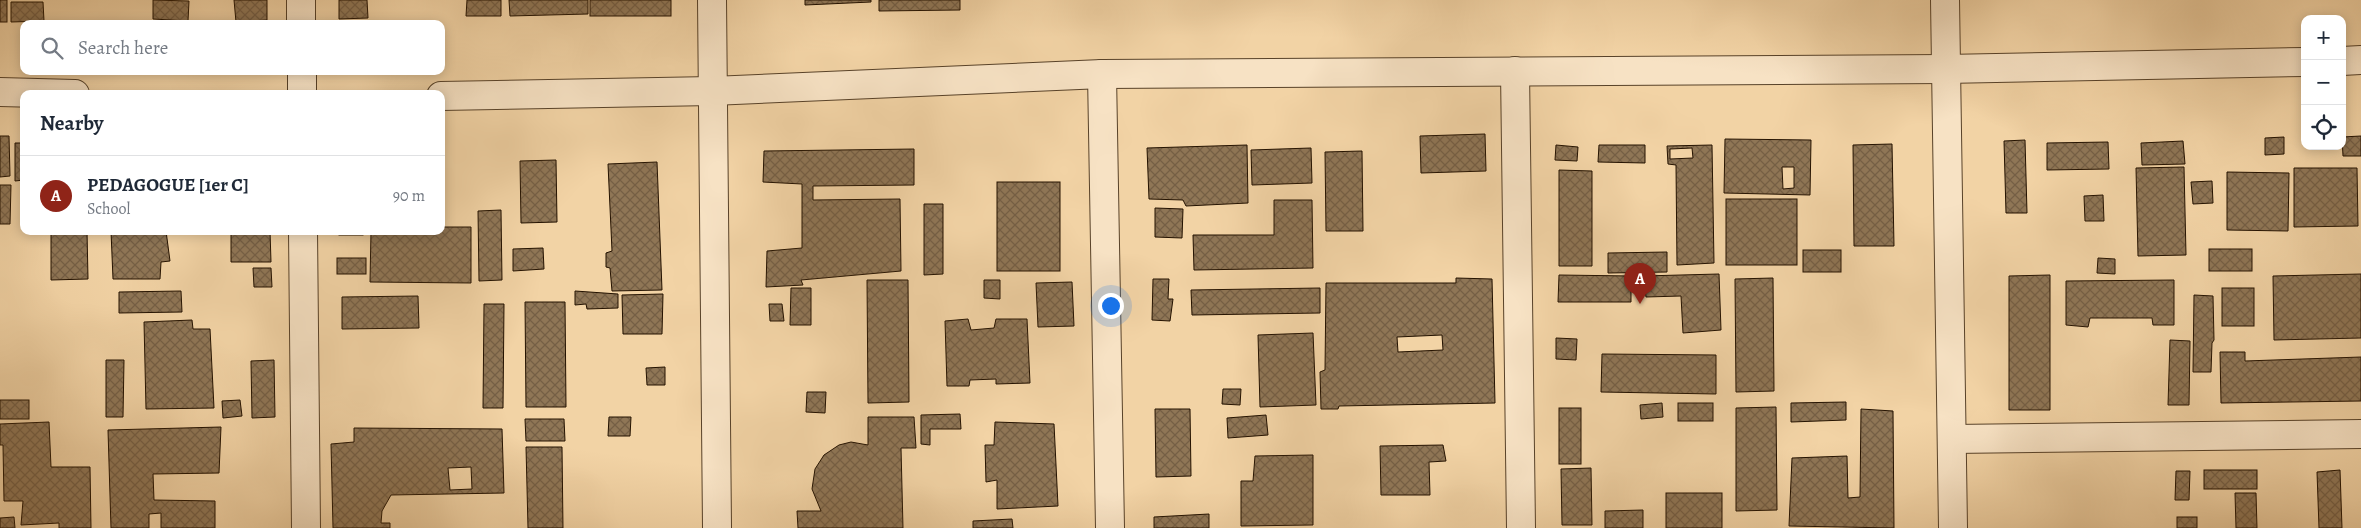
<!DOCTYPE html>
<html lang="en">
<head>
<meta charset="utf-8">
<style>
	body { margin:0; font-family:Alegreya,serif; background:#f6f6f7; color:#1f2937 }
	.controls { position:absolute; right:15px; top:15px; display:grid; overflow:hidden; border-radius:10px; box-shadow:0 2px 12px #0003 }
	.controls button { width:45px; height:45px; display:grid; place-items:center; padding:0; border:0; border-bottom:1px solid #e0e1e3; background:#fff; color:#1f2937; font:25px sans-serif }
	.you { position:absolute; left:1110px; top:305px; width:18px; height:18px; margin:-12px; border:4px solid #fff; border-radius:50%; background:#1a73e8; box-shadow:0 0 0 8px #1a73e833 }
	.badge { display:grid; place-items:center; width:32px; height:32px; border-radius:50%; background:#8f2418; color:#fff; font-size:16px; font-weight:700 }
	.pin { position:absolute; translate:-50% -41px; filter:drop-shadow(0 1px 2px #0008) }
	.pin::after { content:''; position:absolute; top:26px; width:18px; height:15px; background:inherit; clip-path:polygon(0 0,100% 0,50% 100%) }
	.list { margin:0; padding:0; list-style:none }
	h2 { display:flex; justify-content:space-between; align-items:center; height:65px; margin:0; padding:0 20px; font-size:21px }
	h2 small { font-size:16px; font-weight:400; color:#747a83 }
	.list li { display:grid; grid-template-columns:32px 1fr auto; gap:15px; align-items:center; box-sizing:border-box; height:80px; padding:0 20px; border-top:1px solid #e0e1e3 }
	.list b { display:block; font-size:19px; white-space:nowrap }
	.list p { margin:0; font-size:16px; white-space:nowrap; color:#747a83 }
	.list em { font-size:16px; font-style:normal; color:#747a83 }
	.icon { flex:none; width:28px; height:28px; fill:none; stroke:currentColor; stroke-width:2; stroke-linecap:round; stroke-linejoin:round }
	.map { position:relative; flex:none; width:2361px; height:528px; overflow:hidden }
	.search { position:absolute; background:#fff; box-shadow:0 2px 12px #0003; left:20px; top:20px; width:425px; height:55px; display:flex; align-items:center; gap:12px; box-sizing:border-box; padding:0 18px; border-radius:10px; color:#747a83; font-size:19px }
	.panel { position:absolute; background:#fff; box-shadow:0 2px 12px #0003; left:20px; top:90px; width:425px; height:145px; border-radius:10px }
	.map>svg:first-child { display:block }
	.building { fill:url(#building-cross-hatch); stroke:#241200; fill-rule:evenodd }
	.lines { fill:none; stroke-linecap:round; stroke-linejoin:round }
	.minor-casing { stroke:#584229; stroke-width:30 }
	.minor { stroke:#f7e2c4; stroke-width:28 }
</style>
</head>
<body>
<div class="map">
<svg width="2361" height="528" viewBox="0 0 2361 528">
	<defs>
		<pattern id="building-cross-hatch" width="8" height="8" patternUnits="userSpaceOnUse" patternTransform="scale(1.25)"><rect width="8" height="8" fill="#8f7656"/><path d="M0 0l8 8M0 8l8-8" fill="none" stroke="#755f45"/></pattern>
	</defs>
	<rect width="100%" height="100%" fill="#f2d3a5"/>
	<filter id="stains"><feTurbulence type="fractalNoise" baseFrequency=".004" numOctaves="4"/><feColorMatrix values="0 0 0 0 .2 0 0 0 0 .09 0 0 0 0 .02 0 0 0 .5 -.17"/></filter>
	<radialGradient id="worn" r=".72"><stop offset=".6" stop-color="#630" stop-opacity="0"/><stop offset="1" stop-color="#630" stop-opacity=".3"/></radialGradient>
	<g class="building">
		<rect x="0" y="0" width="7" height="22"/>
		<polygon points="153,0 189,1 188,21 153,19"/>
		<polygon points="234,0 267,0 267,20 236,22"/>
		<polygon points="339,0 367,0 368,18 339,19"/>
		<polygon points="467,0 501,0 501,16 466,16"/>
		<polygon points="509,0 588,0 588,14 510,16"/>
		<rect x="590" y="0" width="81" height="16"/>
		<polygon points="805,0 871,0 871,2 805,5"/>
		<polygon points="879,0 960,0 960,10 879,11"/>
		<polygon points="11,2 43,2 44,21 11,22"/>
		<polygon points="1485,134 1486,171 1421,173 1420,136"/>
		<polygon points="0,136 9,136 10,176 0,177"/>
		<polygon points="2361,136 2361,156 2343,156 2342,137"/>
		<polygon points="2284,137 2284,154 2265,155 2265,138"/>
		<path d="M 1725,139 L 1811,140 L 1810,195 L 1724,193 ZM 1782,167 L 1794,167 L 1794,188 L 1783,189 Z"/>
		<polygon points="2025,140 2027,213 2006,213 2004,141"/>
		<polygon points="2183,141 2185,164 2142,165 2141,143"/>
		<polygon points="2108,142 2109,169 2047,170 2047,143"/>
		<polygon points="15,143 24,143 24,180 15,181"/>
		<polygon points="1892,144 1894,246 1854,246 1853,145"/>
		<polygon points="1247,145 1248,203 1186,206 1183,200 1149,199 1147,148"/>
		<polygon points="1556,145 1578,147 1577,161 1555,160"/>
		<polygon points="1599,145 1645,145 1645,163 1598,162"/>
		<path d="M 1712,145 L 1714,263 L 1677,265 L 1676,165 L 1668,164 L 1667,146 ZM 1692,148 L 1693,158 L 1670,159 L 1670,149 Z"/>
		<polygon points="1311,148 1312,183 1252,185 1251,150"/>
		<polygon points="914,149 914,185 813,186 813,200 900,199 901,271 801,280 803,285 766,287 767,251 802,248 802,184 763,182 764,151"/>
		<polygon points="1362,151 1363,231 1326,231 1325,152"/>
		<polygon points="556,160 557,222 521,223 520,161"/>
		<polygon points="657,162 662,290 612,291 610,268 606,267 606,253 612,251 608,164"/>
		<polygon points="2184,167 2186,255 2138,256 2136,168"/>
		<polygon points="2294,168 2357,168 2358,226 2294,227"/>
		<polygon points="1559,170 1592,171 1592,266 1559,266"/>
		<polygon points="2227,172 2289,173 2288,231 2227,230"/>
		<polygon points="2212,181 2213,203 2193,204 2191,182"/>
		<rect x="997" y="182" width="63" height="89"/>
		<polygon points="0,185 11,185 10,224 0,224"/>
		<polygon points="2103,195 2104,221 2085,221 2084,196"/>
		<rect x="1726" y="199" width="71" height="66"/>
		<polygon points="1274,200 1312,200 1313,268 1194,270 1193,235 1274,235"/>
		<polygon points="924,204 943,204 943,274 924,275"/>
		<polygon points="1155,208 1183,209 1182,238 1155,237"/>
		<polygon points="501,210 502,280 479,281 478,211"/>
		<polygon points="441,227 471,227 471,283 370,282 371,231 441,231"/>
		<polygon points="51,231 87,231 88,279 51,280"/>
		<polygon points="111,231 166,231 170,261 161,262 160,279 113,279"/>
		<polygon points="231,231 270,231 271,262 231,262"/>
		<rect x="339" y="231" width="24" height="4"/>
		<polygon points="543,248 544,269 513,271 513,249"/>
		<rect x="2209" y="249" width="43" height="22"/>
		<rect x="1803" y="250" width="38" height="22"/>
		<polygon points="1667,252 1667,272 1608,273 1608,253"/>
		<rect x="337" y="258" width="29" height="16"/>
		<polygon points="2098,258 2115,259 2115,274 2097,273"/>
		<polygon points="253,268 271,268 272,287 254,287"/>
		<polygon points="1719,274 1721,330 1683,333 1681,296 1646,297 1643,276"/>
		<polygon points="2361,274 2361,338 2274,340 2273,276"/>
		<polygon points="1559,275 1631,276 1631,302 1558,302"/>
		<polygon points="2050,275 2050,410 2009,410 2009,276"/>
		<path d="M 1456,278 L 1492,279 L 1495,403 L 1339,406 L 1338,409 L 1321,409 L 1320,372 L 1325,370 L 1326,283 L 1456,283 ZM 1442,335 L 1443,350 L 1398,352 L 1397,337 Z"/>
		<polygon points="1773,278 1774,391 1736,392 1735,279"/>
		<polygon points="1153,279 1169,279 1168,299 1173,299 1170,321 1152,320"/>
		<polygon points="867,280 908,280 909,402 868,403"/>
		<polygon points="984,280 1000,280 1000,299 984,298"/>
		<polygon points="2174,280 2174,325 2153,325 2152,318 2090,318 2088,327 2066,325 2066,281"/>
		<polygon points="1072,282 1074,326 1038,327 1036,283"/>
		<polygon points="791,288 811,288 811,325 790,325"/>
		<polygon points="1320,288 1320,313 1192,315 1191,290"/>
		<rect x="2222" y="288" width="32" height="38"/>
		<polygon points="181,291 182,312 119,313 119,292"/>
		<polygon points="575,291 618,294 618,308 587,309 586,304 575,305"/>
		<polygon points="663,294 662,334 623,334 622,295"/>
		<polygon points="2194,295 2213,296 2214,340 2212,343 2211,372 2193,372"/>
		<polygon points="418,296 419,328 342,329 342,297"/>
		<polygon points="525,302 565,302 566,407 526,407"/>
		<polygon points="484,304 504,304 503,408 483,408"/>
		<polygon points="769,304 782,304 784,321 770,321"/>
		<polygon points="968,319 971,330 994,328 996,319 1027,319 1030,383 996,384 996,379 970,380 969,386 947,386 945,321"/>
		<polygon points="192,320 193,329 210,329 214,408 146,409 144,322"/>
		<polygon points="1313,333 1316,405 1260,407 1258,335"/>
		<polygon points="1556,338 1577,339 1576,360 1556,359"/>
		<polygon points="2170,340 2190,341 2189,405 2168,405"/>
		<polygon points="2220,352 2245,352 2245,361 2361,357 2361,401 2221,403"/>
		<polygon points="1602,354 1716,355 1716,394 1601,392"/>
		<polygon points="106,360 124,360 123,417 106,417"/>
		<polygon points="274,360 275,417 252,418 251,361"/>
		<polygon points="665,367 665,385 647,385 646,368"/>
		<polygon points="1223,389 1241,389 1240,405 1222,404"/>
		<polygon points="807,392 826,392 825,413 806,412"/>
		<rect x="0" y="400" width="29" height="19"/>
		<polygon points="240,400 242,416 223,418 222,401"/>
		<polygon points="1846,402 1846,420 1791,422 1791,403"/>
		<polygon points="1662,403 1663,417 1641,419 1640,405"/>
		<rect x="1678" y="403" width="35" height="18"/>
		<polygon points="1776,407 1777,510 1736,511 1736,408"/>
		<rect x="1559" y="408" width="22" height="56"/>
		<polygon points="1155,409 1190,409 1191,476 1156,477"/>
		<polygon points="1861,409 1893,411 1894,528 1789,526 1792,458 1847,456 1848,498 1860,497"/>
		<polygon points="960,414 961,429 930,429 930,445 921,444 921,415"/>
		<polygon points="1266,415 1268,435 1228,438 1227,418"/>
		<polygon points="609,417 631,417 630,436 608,436"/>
		<polygon points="868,417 914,417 916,448 901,448 903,528 798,528 797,511 821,511 812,489 815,469 824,455 839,445 851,442 868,445"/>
		<polygon points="525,419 564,419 565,441 526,441"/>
		<polygon points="49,422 51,467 90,467 91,528 59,528 59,523 21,525 23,501 4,501 3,445 0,445 0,424"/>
		<polygon points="995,422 1054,424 1058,506 997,509 997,480 986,482 985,445 994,445"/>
		<polygon points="221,427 219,473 153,474 154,500 215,501 215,528 161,528 161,513 149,514 149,528 111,528 108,430"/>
		<path d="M 354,428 L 502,429 L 504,493 L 391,495 L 382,511 L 381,523 L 390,523 L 390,528 L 333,528 L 331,444 L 354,442 ZM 471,467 L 472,489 L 450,490 L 448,468 Z"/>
		<polygon points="1443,445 1446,461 1429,462 1430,495 1381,495 1380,446"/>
		<polygon points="526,447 562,447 563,528 528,528"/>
		<polygon points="1313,455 1313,525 1241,526 1241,481 1253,481 1255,456"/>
		<polygon points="1591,468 1592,525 1562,525 1561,469"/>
		<rect x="2204" y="470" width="53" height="19"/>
		<polygon points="2340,470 2342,528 2319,528 2317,472"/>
		<polygon points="2176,471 2190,471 2189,500 2175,500"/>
		<rect x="1666" y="493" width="56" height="35"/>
		<polygon points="2235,493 2256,493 2257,528 2236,528"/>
		<polygon points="1643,510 1643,528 1605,528 1605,511"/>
		<polygon points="1209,514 1209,528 1154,528 1154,517"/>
		<polygon points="14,517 15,528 0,528 0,518"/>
		<rect x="2177" y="517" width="20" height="11"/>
		<polygon points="1012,519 1013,528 973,528 973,521"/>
	</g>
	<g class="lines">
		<defs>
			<g id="minor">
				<polyline points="301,0 301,24"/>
				<polyline points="712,0 717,528"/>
				<polyline points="1945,0 1953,528"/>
				<polyline points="2342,61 2361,60"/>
				<polyline points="302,71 302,94"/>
				<polyline points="1515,71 1521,528"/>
				<polyline points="1102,74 1110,528"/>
				<polyline points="0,92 75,94"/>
				<polyline points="441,96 712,91 1102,74 1945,69 2305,62"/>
				<polyline points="303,231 306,528"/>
				<polyline points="1952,439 2361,434"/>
			</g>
		</defs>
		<use href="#minor" class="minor-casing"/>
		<use href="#minor" class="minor"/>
	</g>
	<rect width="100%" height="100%" filter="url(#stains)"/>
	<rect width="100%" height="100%" fill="url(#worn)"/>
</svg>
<div class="controls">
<button>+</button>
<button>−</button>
<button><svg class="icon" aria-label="locate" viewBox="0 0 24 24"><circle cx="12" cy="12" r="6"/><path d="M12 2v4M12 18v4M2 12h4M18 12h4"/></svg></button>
</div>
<div class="you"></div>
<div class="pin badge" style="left:1640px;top:304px">A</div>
<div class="search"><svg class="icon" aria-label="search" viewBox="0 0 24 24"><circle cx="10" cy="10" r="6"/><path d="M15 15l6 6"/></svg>Search here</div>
<section class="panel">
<h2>Nearby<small></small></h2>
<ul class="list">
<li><span class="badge">A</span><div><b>PEDAGOGUE [1er C]</b><p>School</p></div><em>90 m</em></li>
</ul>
</section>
</div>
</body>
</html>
